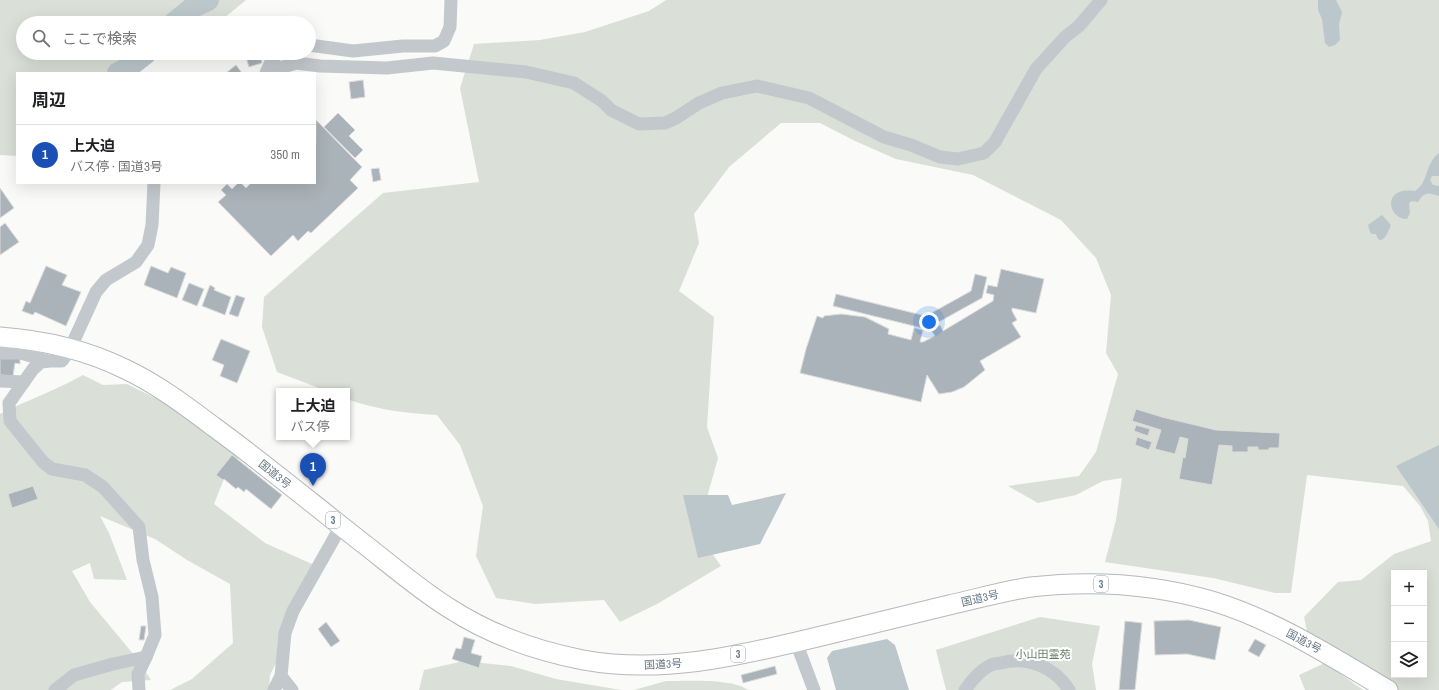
<!DOCTYPE html>
<html lang="ja">
<head>
<meta charset="utf-8">
<style>
	body { margin:0; font-family:"Archivo Narrow","Noto Sans JP",sans-serif; background:#f6f6f6; color:#202124 }
	.controls { position:absolute; right:12px; bottom:12px; display:grid; overflow:hidden; border-radius:0px; box-shadow:0 4px 16px #0002 }
	.controls button { width:36px; height:36px; display:grid; place-items:center; padding:0; border:0; border-bottom:1px solid #e0e0e0; background:#fff; color:#202124; font:20px sans-serif }
	.you { position:absolute; left:929px; top:322px; width:14px; height:14px; margin:-10px; border:3px solid #fff; border-radius:50%; background:#1a73e8; box-shadow:0 0 0 6px #1a73e833 }
	.badge { display:grid; place-items:center; width:26px; height:26px; border-radius:50%; background:#1a73e8; color:#fff; font-size:13px; font-weight:700 }
	.pin { position:absolute; translate:-50% -33px; filter:drop-shadow(0 1px 2px #0008) }
	.pin::after { content:''; position:absolute; top:21px; width:14px; height:12px; background:inherit; clip-path:polygon(0 0,100% 0,50% 100%) }
	.popup { position:absolute; left:276px; top:388px; width:74px; height:52px; box-sizing:border-box; display:grid; place-content:center; border-radius:0px; background:#fff; filter:drop-shadow(0 1px 3px #0005); font-size:13px; white-space:nowrap; color:#757577 }
	.popup b { font-size:15px; color:#202124 }
	.popup::after { content:''; position:absolute; left:50%; top:100%; margin-left:-8px; border:8px solid transparent; border-top-color:#fff }
	.list { margin:0; padding:0; list-style:none }
	h2 { display:flex; justify-content:space-between; align-items:center; height:52px; margin:0; padding:0 16px; font-size:17px }
	h2 small { font-size:13px; font-weight:400; color:#757577 }
	.list li { display:grid; grid-template-columns:26px 1fr auto; gap:12px; align-items:center; box-sizing:border-box; height:60px; padding:0 16px; border-top:1px solid #e0e0e0 }
	.list b { display:block; font-size:15px; white-space:nowrap }
	.list p { margin:0; font-size:13px; white-space:nowrap; color:#757577 }
	.list em { font-size:13px; font-style:normal; color:#757577 }
	.icon { flex:none; width:22px; height:22px; fill:none; stroke:currentColor; stroke-width:2; stroke-linecap:round; stroke-linejoin:round }
	.map { position:relative; flex:none; width:1439px; height:690px; overflow:hidden }
	.search { position:absolute; background:#fff; box-shadow:0 4px 16px #0002; left:16px; top:16px; width:300px; height:44px; display:flex; align-items:center; gap:10px; box-sizing:border-box; padding:0 14px; border-radius:22px; color:#757577; font-size:15px }
	.panel { position:absolute; background:#fff; box-shadow:0 4px 16px #0002; left:16px; top:72px; width:300px; height:112px; border-radius:0px }
	.map>svg:first-child { display:block }
	.green { fill:#dadfd7; fill-rule:evenodd }
	.water { fill:#bbc7cb }
	.lines { fill:none; stroke-linecap:round; stroke-linejoin:round }
	.river { stroke:#bbc7cb; stroke-width:22 }
	.building { fill:#aab3b9; stroke:#dcdcda }
	.highway-casing { stroke:#b4b9bd; stroke-width:21 }
	.minor { stroke:#c3c8cc; stroke-width:13 }
	.highway { stroke:#fff; stroke-width:19 }
	.labels { text-anchor:middle; dominant-baseline:central; stroke-width:4; stroke-linejoin:round; paint-order:stroke }
	.shield { fill:#fff; stroke:#939fa8; stroke-width:1 }
	.shield-label { font-size:10px; font-weight:bold; fill:#657683 }
	.street-label { font-size:11px; fill:#657683; stroke:#fff }
	.park-label { font-size:11px; fill:#687a64; stroke:#fff }
</style>
</head>
<body>
<div class="map">
<svg width="1439" height="690" viewBox="0 0 1439 690">
	<rect width="100%" height="100%" fill="#fafaf8"/>
	<g class="green">
		<polygon points="0,0 246,0 224,18 215,23 23,23 23,53 159,53 135,73 17,73 17,156 0,155"/>
		<path d="M 666,0 L 1439,0 L 1439,690 L 1395,690 L 1308,635 L 1304,617 L 1338,582 L 1361,580 L 1394,554 L 1431,541 L 1428,521 L 1420,506 L 1403,486 L 1307,475 L 1291,593 L 1275,593 L 1213,578 L 1105,562 L 1116,520 L 1122,478 L 1103,481 L 1076,495 L 1038,503 L 1008,486 L 1079,476 L 1096,452 L 1118,374 L 1106,353 L 1111,295 L 1096,258 L 1061,220 L 973,175 L 896,159 L 855,141 L 820,123 L 781,123 L 729,167 L 694,214 L 699,243 L 679,291 L 714,317 L 707,427 L 718,458 L 706,501 L 702,539 L 721,566 L 657,604 L 620,622 L 604,600 L 535,604 L 496,598 L 476,556 L 483,506 L 460,445 L 437,415 C 406,413 376,410 347,399 L 347,391 L 327,391 L 277,372 L 262,327 L 264,297 L 383,193 L 479,182 L 460,88 L 474,44 L 540,40 L 585,32 L 649,11 ZM 1394,573 L 1424,573 L 1424,675 L 1394,675 Z"/>
		<path d="M 83,375 L 103,385 L 127,384 L 185,413 L 240,456 L 223,481 L 214,504 L 265,543 L 312,564 L 289,617 L 278,659 L 270,675 L 269,690 L 170,690 L 192,679 L 233,643 L 230,584 L 187,560 L 155,539 L 100,516 L 109,533 L 127,580 L 94,579 L 90,563 L 72,571 L 90,602 L 134,655 L 151,680 L 122,682 L 111,690 L 0,690 L 0,414 C 28,400 56,390 83,375 Z"/>
		<polygon points="1040,617 1100,626 1092,664 1096,690 946,690 936,650"/>
		<polygon points="464,661 511,666 556,679 621,690 419,690 424,670"/>
		<polygon points="1325,663 1363,690 1305,690 1299,675"/>
		<path d="M 666,681 C 686,681 733,678 748,690 L 634,690 Z"/>
	</g>
	<g class="water">
		<polygon points="1318,0 1336,0 1342,12 1339,25 1340,40 1335,45 1329,47 1325,43 1322,19 1318,10"/>
		<path d="M 1439,153 L 1439,176 L 1432,176 L 1430,180 L 1433,185 L 1439,186 L 1439,196 C 1428,192 1424,192 1418,202 L 1412,201 L 1410,202 L 1409,204 L 1410,213 L 1407,219 C 1389,220 1380,186 1415,191 C 1429,182 1425,163 1439,153 Z"/>
		<path d="M 1382,215 L 1391,225 C 1389,230 1381,250 1376,234 L 1372,234 L 1370,232 L 1368,225 Z"/>
		<polygon points="1439,445 1439,529 1396,466"/>
		<polygon points="786,493 760,544 698,558 683,495 728,495 732,505"/>
		<polygon points="887,639 895,645 909,690 836,690 827,658 832,651"/>
	</g>
	<g class="lines">
		<g class="river">
			<polyline points="174,23 195,6 208,0"/>
			<polyline points="118,73 123,71 146,53"/>
		</g>
	</g>
	<g class="building">
		<polygon points="249,53 265,53 266,56 261,58 262,63 249,67 245,54"/>
		<polygon points="236,65 242,73 226,73"/>
		<polygon points="363,80 365,97 351,99 349,82"/>
		<polygon points="338,113 355,130 349,136 363,150 355,158 324,127"/>
		<polygon points="316,120 362,167 350,180 358,188 311,233 308,231 298,241 293,235 271,256 218,202 226,195 221,190 227,184 232,189 238,183 241,183 246,188 251,183 315,183"/>
		<polygon points="379,168 381,180 373,182 371,169"/>
		<polygon points="0,188 14,208 0,218"/>
		<polygon points="5,223 19,242 0,255 0,227"/>
		<polygon points="46,266 67,275 62,285 81,292 66,326 35,312 33,315 22,311 26,301 30,303"/>
		<polygon points="151,266 168,273 171,267 186,273 177,298 144,285"/>
		<polygon points="1001,269 1044,279 1036,313 1012,308 1012,311 1017,320 1012,323 1021,337 980,361 985,370 964,387 952,392 939,394 927,375 921,402 800,373 806,349 817,316 823,318 824,316 841,314 865,317 889,329 888,334 911,340 914,328 923,330 920,342 923,342 935,336 931,330 940,325 943,331 993,301 994,295 986,293 988,285 997,287"/>
		<polygon points="975,274 987,277 982,298 926,329 833,306 836,294 926,316 971,291"/>
		<polygon points="189,283 204,289 197,306 182,300"/>
		<polygon points="210,285 215,288 214,290 231,297 225,315 202,306"/>
		<polygon points="236,295 245,298 238,317 229,314"/>
		<polygon points="221,339 250,351 237,383 220,376 224,365 212,360"/>
		<polygon points="0,356 20,357 20,364 15,363 13,376 0,375"/>
		<polygon points="1136,409 1162,417 1216,430 1280,433 1279,448 1269,448 1269,450 1258,450 1258,447 1248,447 1248,452 1232,452 1232,446 1219,445 1212,485 1179,479 1183,457 1185,458 1188,439 1180,437 1175,454 1155,449 1161,430 1132,421"/>
		<polygon points="1136,425 1150,429 1148,436 1134,431"/>
		<polygon points="1137,437 1152,442 1149,450 1135,445"/>
		<polygon points="232,455 282,495 271,509 246,489 244,492 238,487 236,489 224,479 223,480 216,475"/>
		<polygon points="33,486 38,499 12,508 8,494"/>
		<polygon points="1189,620 1221,627 1215,660 1187,654 1155,655 1154,621"/>
		<polygon points="1125,621 1142,623 1135,690 1119,690"/>
		<polygon points="326,622 340,641 331,647 318,629"/>
		<polygon points="141,626 146,626 144,640 139,640"/>
		<polygon points="464,637 475,640 471,653 482,656 479,668 452,659 456,648 461,649"/>
		<polygon points="1255,639 1266,645 1259,657 1248,651"/>
		<polygon points="775,666 777,674 743,683 741,675"/>
	</g>
	<g class="lines">
		<defs>
			<path id="highway" d="M 0,337 C 42,340 86,350 125,369 C 157,384 186,406 214,427 C 265,464 314,505 364,544 C 391,565 420,590 449,608 C 489,634 537,651 583,660 C 660,674 734,657 809,639 C 856,628 903,616 949,605 C 976,599 1004,591 1031,587 C 1092,580 1154,584 1212,601 C 1275,620 1332,657 1388,690"/>
		</defs>
		<use href="#highway" class="highway-casing"/>
		<g class="minor">
			<polyline points="309,45 353,51 403,46 435,46 444,41 450,27 451,0"/>
			<polyline points="266,73 271,62 278,53"/>
			<polyline points="269,73 277,69 296,63 320,66 387,68 433,63 526,72 574,83 602,101 611,110 639,124 665,123 676,118 699,103 722,93 757,86 809,98 884,137 911,145 940,157 958,159 984,153 995,142 1036,69 1065,37 1079,26 1101,0"/>
			<polyline points="0,353 21,353 47,361"/>
			<polyline points="0,381 24,382"/>
			<polyline points="796,642 814,690"/>
			<polyline points="146,657 155,635 152,597 143,560 139,527 103,487 85,475 52,469 43,462 10,421 9,403 33,369 41,362 50,361 62,361 70,349 96,292 106,280 136,262 148,245 152,225 154,183"/>
			<polyline points="281,676 292,690"/>
			<polyline points="55,690 74,675 113,664 146,657 138,674 139,690"/>
			<polyline points="274,690 281,676 285,633 293,611 341,526"/>
			<path d="M 965,690 C 972,680 979,671 989,666 C 993,664 998,663 1001,663 C 1027,656 1055,667 1069,690"/>
		</g>
		<use href="#highway" class="highway"/>
	</g>
	<g class="labels">
		<g class="shield">
			<rect x="326" y="512" width="14" height="16" rx="3"/>
			<rect x="1094" y="576" width="14" height="16" rx="3"/>
			<rect x="731" y="646" width="14" height="16" rx="3"/>
		</g>
		<g class="shield-label">
			<text x="333" y="520">3</text>
			<text x="1101" y="584">3</text>
			<text x="738" y="654">3</text>
		</g>
		<g class="street-label">
			<text transform="translate(275 474) rotate(39)">国道3号</text>
			<text transform="translate(980 598) rotate(-13)">国道3号</text>
			<text transform="translate(1304 641) rotate(28)">国道3号</text>
			<text transform="translate(663 664) rotate(-3)">国道3号</text>
		</g>
		<g class="park-label">
			<text x="1043" y="654">小山田霊苑</text>
		</g>
	</g>
</svg>
<div class="controls">
<button>+</button>
<button>−</button>
<button><svg class="icon" aria-label="layers" viewBox="0 0 24 24"><path d="M12 4l9 5-9 5-9-5zM3 14l9 5 9-5"/></svg></button>
</div>
<div class="you"></div>
<div class="pin badge" style="left:313px;top:486px;background:#1a4fb4">1</div>
<div class="popup"><b>上大迫</b>バス停</div>
<div class="search"><svg class="icon" aria-label="search" viewBox="0 0 24 24"><circle cx="10" cy="10" r="6"/><path d="M15 15l6 6"/></svg>ここで検索</div>
<section class="panel">
<h2>周辺<small></small></h2>
<ul class="list">
<li><span class="badge" style="background:#1a4fb4">1</span><div><b>上大迫</b><p>バス停 · 国道3号</p></div><em>350 m</em></li>
</ul>
</section>
</div>
</body>
</html>
